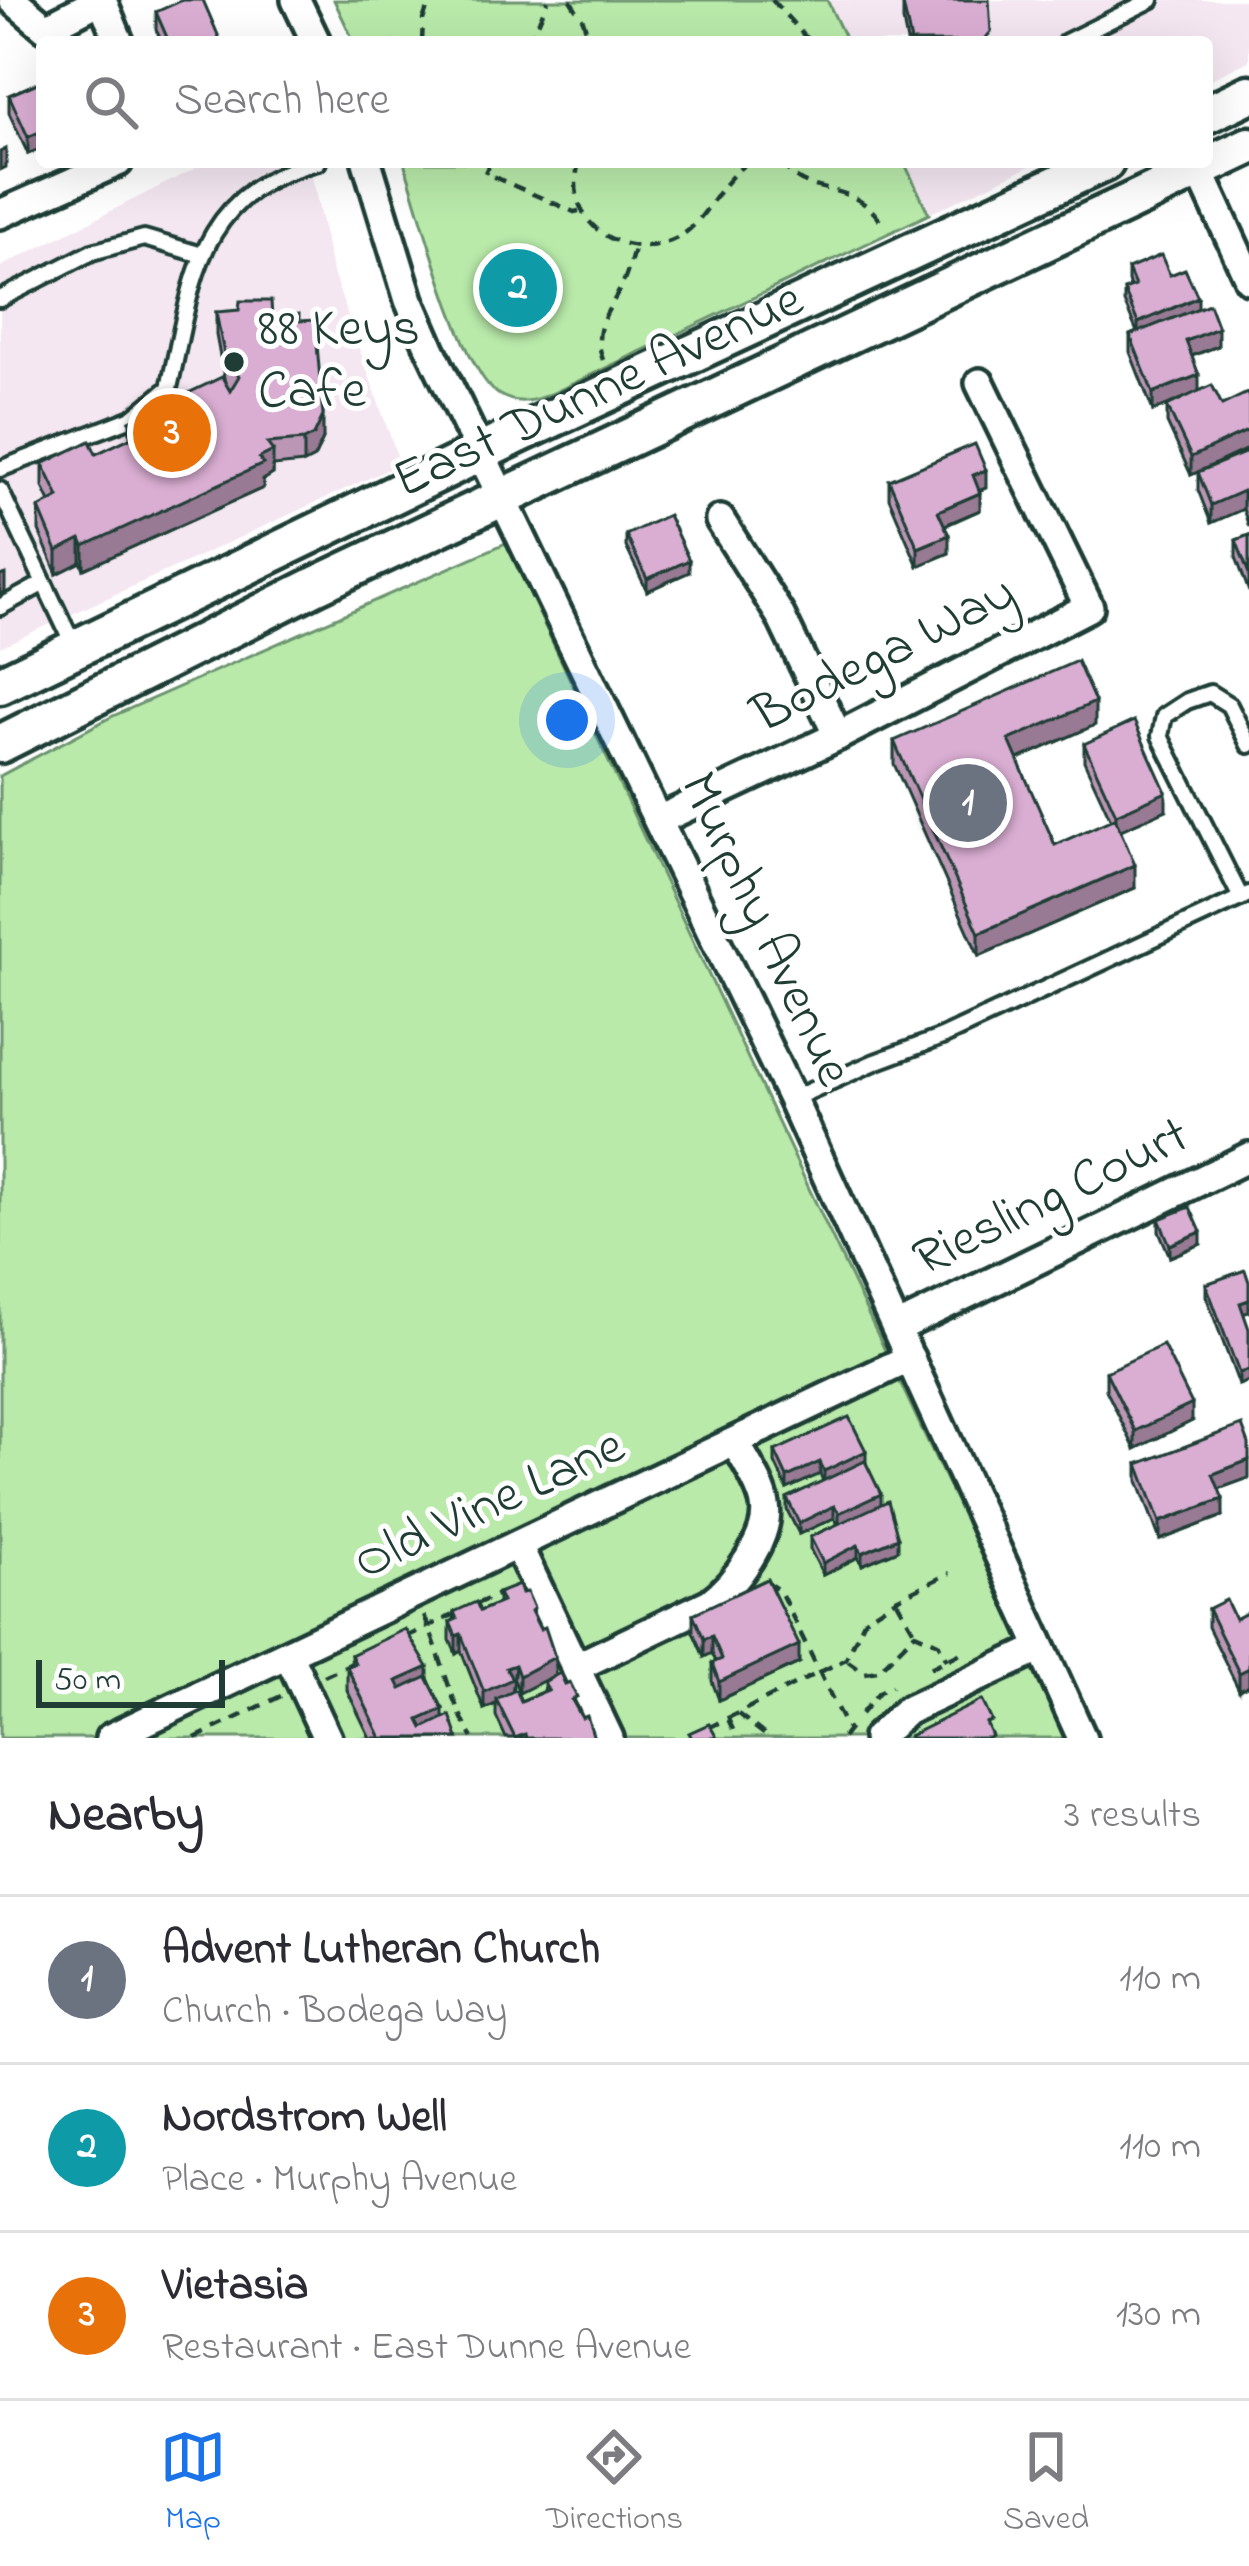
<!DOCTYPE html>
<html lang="en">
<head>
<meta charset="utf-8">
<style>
	body { margin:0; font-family:"Indie Flower",sans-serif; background:#f7f7f7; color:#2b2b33 }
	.scale { position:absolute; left:36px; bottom:30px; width:189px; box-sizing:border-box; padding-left:12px; border:6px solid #1f3d34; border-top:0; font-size:33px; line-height:42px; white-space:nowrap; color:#1f3d34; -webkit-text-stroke:9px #fff; paint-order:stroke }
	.you { position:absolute; left:567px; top:720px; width:42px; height:42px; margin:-30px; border:9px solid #fff; border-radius:50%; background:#1a73e8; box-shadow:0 0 0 18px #1a73e833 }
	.badge { display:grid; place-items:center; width:78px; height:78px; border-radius:50%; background:#1a73e8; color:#fff; font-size:39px; font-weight:700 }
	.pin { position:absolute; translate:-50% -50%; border:6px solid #fff; box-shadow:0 3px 12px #0006 }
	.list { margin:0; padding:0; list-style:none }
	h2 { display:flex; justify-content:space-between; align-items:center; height:156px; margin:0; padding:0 48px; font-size:51px }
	h2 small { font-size:39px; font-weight:400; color:#7c7c81 }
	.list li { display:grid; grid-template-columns:78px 1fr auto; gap:36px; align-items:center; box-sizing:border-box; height:168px; padding:0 48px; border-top:3px solid #e1e1e2 }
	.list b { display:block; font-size:45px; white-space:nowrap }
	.list p { margin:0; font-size:39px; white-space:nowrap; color:#7c7c81 }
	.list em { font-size:39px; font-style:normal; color:#7c7c81 }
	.icon { flex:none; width:66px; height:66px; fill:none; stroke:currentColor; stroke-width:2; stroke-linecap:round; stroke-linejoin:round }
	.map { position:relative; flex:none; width:1249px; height:1738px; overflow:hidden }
	.search { position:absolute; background:#fff; box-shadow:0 12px 48px #0002; left:36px; right:36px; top:36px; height:132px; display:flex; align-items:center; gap:30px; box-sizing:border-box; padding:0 42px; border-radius:12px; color:#7c7c81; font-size:45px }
	.sheet { height:660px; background:#fff }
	nav { display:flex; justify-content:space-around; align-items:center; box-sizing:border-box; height:168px; border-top:3px solid #e1e1e2; background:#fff; font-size:33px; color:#7c7c81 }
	nav a { display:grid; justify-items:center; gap:6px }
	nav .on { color:#1a73e8 }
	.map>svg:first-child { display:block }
	.built { fill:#f4e7f2 }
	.green { fill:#b9eaaa; stroke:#6c946f; stroke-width:3 }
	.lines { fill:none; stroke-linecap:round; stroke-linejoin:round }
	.service-casing { stroke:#1f3d34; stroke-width:22 }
	.minor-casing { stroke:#1f3d34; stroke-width:36 }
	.secondary-casing { stroke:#1f3d34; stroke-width:45 }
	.path { stroke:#1f3d34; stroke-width:4.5; stroke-dasharray:12 9; stroke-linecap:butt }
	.service { stroke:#fff; stroke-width:14 }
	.minor { stroke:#fff; stroke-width:27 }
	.secondary { stroke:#fff; stroke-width:36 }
	.wall { fill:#bb96b5; stroke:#1f3d34; stroke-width:3 }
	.shaded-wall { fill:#997a94; stroke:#1f3d34; stroke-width:3 }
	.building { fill:#daaed3; stroke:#1f3d34; stroke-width:3 }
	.poi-dot { fill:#1f3d34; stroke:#fff; stroke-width:4.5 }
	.labels { text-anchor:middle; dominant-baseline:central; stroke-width:10; stroke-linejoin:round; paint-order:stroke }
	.poi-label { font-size:54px; fill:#1f3d34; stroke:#fff; text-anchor:start }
	.street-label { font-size:54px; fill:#1f3d34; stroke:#fff }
</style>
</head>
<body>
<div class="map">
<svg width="1249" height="1738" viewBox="0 0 1249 1738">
	<rect width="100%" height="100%" fill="#fff"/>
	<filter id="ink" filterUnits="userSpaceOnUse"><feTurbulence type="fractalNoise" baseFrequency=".00833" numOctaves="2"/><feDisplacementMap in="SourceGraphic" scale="24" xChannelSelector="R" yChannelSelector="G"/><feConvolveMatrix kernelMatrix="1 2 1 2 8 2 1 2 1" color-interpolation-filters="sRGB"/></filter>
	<g filter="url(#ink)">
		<g class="built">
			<polygon points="827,0 1249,0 1249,61 1207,81 1207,42 847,42"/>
			<polygon points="208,162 309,162 332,270 400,464 0,647 0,267"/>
			<polygon points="904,162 1038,162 929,214"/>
		</g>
		<g class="green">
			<polygon points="334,0 827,0 847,42 354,42"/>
			<path d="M 404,162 L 904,162 L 929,214 L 551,394 C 532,402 516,405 498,394 C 461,371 419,208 404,162 Z"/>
			<polygon points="506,543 1067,1738 0,1738 0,776 113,716"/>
		</g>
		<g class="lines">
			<defs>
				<g id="service">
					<polyline points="1066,42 1151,0"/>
					<polyline points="0,299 92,252 144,238 202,255"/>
					<path d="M 0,469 L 132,418 L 169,388 C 193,285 194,193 318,162"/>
					<polyline points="0,490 73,644"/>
					<polyline points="0,607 44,583"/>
					<polyline points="1241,898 1160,736 1164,716 1187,701 1210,693 1229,705 1249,745"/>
					<polyline points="792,1099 875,1062 942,1037 1249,894"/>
				</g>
				<g id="minor">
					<polyline points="13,0 46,28 100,0"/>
					<polyline points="102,0 119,42"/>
					<polyline points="296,0 316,42"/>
					<polyline points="367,162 409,300 430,348 792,1099 1082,1738"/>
					<polyline points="1199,170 1249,279"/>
					<polyline points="0,214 118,162"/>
					<polyline points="720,520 780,615 838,736"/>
					<polyline points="659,820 838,736 1089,607 980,383"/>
					<polyline points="897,1328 1249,1157"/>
					<polyline points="518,1546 609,1738"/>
					<polyline points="288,1654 327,1738"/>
					<path d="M 576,1667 L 710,1603 C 734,1585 771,1537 765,1505 C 762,1485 745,1461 736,1443"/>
					<polyline points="110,1738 910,1358"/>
					<polyline points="877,1738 906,1711 1039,1649"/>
				</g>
				<g id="secondary">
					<polyline points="1207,114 1249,94"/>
					<polyline points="0,685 521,433 1105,162"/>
					<polyline points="0,744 317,585 1249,146"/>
				</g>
			</defs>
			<use href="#service" class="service-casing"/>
			<use href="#minor" class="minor-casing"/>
			<use href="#secondary" class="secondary-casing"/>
			<g class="path">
				<polyline points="570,0 583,20 590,42"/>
				<polyline points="772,0 810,42"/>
				<polyline points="422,42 423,20 430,0"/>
				<polyline points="530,42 548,0"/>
				<polyline points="490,162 485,173 574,212 579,211"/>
				<path d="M 579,162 C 572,188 577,213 598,230 C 624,252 668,252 693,226 C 714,204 720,183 748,162"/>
				<path d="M 782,162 C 806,203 852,174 884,226"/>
				<path d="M 603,360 C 591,327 609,313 622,285 C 628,273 631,259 635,246"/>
				<polyline points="766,1582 780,1591 848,1731"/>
				<polyline points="897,1601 915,1633"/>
				<polyline points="476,1604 499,1594"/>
				<path d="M 424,1616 C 442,1656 449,1701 473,1738"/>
				<polyline points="406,1637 455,1614"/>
				<polyline points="848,1661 865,1673 878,1671 915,1633 938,1643 947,1660"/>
				<polyline points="930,1668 968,1650"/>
				<polyline points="324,1676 352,1663"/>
				<polyline points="738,1714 769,1738"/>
				<polyline points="861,1714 879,1692 892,1686"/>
				<polyline points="728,1719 737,1738"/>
				<polyline points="708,1728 846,1659 865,1619 896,1599 950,1573"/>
				<polyline points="195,1738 281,1696"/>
				<polyline points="842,1738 854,1723"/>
			</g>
			<use href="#service" class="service"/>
			<use href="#minor" class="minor"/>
			<use href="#secondary" class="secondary"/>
		</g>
		<g class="wall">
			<polygon points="903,4 991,42 907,42 903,21"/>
			<polygon points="156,12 221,42 162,42 156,30"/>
			<polygon points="42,81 42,148 28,154 9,113 9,95"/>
			<polygon points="1128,269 1170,275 1198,309 1218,346 1192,356 1199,391 1222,405 1249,398 1249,448 1191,475 1167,423 1167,406 1175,402 1153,411 1130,352 1130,335 1137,332 1124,302 1124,290 1130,288 1128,281"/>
			<polygon points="494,277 542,286 534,305 494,289"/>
			<polygon points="216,312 299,321 323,439 314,458 304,463 273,466 273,474 263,480 263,488 84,569 81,562 57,574 39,531 39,508 50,502 43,487 43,464 96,454 130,438 130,421 225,383 216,335"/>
			<polygon points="1249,451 1249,527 1243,509 1211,523 1198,490 1198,472"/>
			<polygon points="889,480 986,488 979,490 980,510 945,526 949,553 918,566 889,498"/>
			<polygon points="626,535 689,572 647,591 626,547"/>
			<polygon points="1249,535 1249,592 1236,557 1236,540"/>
			<polygon points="1095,725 1017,760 1055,845 1111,820 1084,761 1084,744 1166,810 1120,830 1135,888 979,956 894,764 894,741"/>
			<polygon points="1159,1219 1201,1244 1170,1257 1159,1231"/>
			<polygon points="1206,1284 1243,1314 1239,1385 1206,1296"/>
			<polygon points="1106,1372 1192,1421 1135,1449 1106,1390"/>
			<polygon points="775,1451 866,1463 898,1550 862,1565 858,1557 823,1575 810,1549 810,1537 838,1524 834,1518 799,1534 787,1510 787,1498 823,1481 820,1474 787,1489 775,1463"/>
			<polygon points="1138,1464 1219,1489 1223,1516 1160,1540 1138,1481"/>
			<polygon points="498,1593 522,1593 519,1693 515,1682 512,1684 512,1692 521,1701 544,1691 544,1682 577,1709 594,1738 506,1738 496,1716 496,1704 484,1709 461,1651 456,1654 450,1640 450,1622 454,1620 454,1612 480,1611 498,1604"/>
			<polygon points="1208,1609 1235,1619 1249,1612 1239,1690 1208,1627"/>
			<polygon points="693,1614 799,1663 719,1700 712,1681 712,1663 716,1662 712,1653 704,1657 693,1632"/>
			<polygon points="351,1655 428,1678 443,1719 458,1738 370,1738 347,1690 347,1667 351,1665"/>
		</g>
		<g class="shaded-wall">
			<polygon points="42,131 42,148 28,154 28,137"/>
			<polygon points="6,149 6,167 0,170 0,152"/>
			<polygon points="542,275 542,286 534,305 534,293"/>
			<polygon points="1198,297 1198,309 1138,335 1138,323"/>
			<polygon points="1218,328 1218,346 1186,358 1186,341"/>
			<polygon points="1199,375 1199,392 1153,411 1153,393"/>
			<polygon points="323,416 323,439 314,458 304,463 304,440"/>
			<polygon points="1249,430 1249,448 1191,475 1191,457"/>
			<polygon points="273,451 273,474 263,480 263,488 84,569 84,546"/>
			<polygon points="986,470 986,488 973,493 973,475"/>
			<polygon points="1243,491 1243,509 1211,523 1211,505"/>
			<polygon points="980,493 980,510 938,528 938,511"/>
			<polygon points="949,535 949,553 918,566 918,548"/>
			<polygon points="81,539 81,562 57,574 57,551"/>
			<polygon points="689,560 689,572 647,591 647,579"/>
			<polygon points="5,574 5,592 0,594 0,576"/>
			<polygon points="1095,702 1095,725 1009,763 1009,740"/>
			<polygon points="1166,792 1166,810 1116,832 1116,814"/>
			<polygon points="1135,865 1135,888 979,956 979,933"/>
			<polygon points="1201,1232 1201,1244 1170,1257 1170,1245"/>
			<polygon points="1249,1300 1249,1312 1240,1315 1240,1303"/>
			<polygon points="1249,1370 1249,1381 1239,1385 1239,1373"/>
			<polygon points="1192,1404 1192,1421 1135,1449 1135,1431"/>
			<polygon points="866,1451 866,1463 824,1483 824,1471"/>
			<polygon points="1249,1460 1249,1478 1213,1491 1213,1474"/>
			<polygon points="820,1462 820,1474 787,1489 787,1477"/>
			<polygon points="881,1494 881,1506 839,1525 839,1513"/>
			<polygon points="1223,1499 1223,1516 1160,1540 1160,1522"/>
			<polygon points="834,1506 834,1518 799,1534 799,1523"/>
			<polygon points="898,1538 898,1550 862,1565 862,1553"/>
			<polygon points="858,1545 858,1557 823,1575 823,1563"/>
			<polygon points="461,1634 461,1651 456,1654 456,1636"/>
			<polygon points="712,1636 712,1653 704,1657 704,1639"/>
			<polygon points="799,1645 799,1663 719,1700 719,1682"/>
			<polygon points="555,1657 555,1675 519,1693 519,1676"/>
			<polygon points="515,1665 512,1697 496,1699 496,1704 484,1709 484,1692 506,1668"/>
			<polygon points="428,1667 428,1690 397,1704 397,1681"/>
			<polygon points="1249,1668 1249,1685 1239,1690 1239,1673"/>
			<polygon points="443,1709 443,1732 430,1738 419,1720"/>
		</g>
		<g class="building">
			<polygon points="183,0 203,0 221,42 169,42 156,12"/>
			<polygon points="906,0 989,0 991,32 982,42 911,42 903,4"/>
			<polygon points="42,81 42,131 28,137 9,95"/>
			<polygon points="1161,255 1170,275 1185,269 1198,297 1138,323 1124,290 1135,286 1128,269"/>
			<polygon points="502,258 542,275 534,293 494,277"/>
			<polygon points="240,301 271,301 272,318 299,314 299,321 315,320 323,416 314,435 304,440 267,443 273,451 259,458 263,464 84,546 81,539 57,551 39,508 59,497 43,464 90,441 96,454 136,435 130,421 222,377 230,391 239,376 233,365 226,364 216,312 239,310"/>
			<polygon points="1209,304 1218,328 1186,341 1199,375 1153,393 1130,335"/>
			<polygon points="1212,385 1222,405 1247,393 1249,398 1249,430 1191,457 1167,406"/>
			<polygon points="975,444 986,470 973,475 980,493 938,511 949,535 918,548 889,480"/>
			<polygon points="1249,451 1249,509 1243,491 1211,505 1198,472"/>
			<polygon points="668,515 689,560 647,579 626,535"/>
			<polygon points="1249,535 1249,574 1236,540"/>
			<polygon points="1077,661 1095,702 1009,740 1055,845 1115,818 1135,865 979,933 894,741"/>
			<polygon points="1134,721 1166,792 1116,814 1084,744"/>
			<polygon points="1190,1207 1201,1232 1170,1245 1159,1219"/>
			<polygon points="1245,1270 1249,1282 1249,1300 1240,1303 1249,1329 1249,1370 1239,1373 1206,1284"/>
			<polygon points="1163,1345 1192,1404 1135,1431 1106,1372"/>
			<polygon points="849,1417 866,1451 824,1471 820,1462 787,1477 775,1451"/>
			<polygon points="1242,1425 1249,1444 1249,1460 1213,1474 1223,1499 1160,1522 1138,1464"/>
			<polygon points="865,1461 881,1494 839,1513 834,1506 799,1523 787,1498"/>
			<polygon points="888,1501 898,1538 862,1553 858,1545 823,1563 810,1537"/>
			<polygon points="767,1579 799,1645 719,1682 712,1663 722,1659 712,1636 704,1639 693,1614"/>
			<polygon points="519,1585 522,1593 527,1592 534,1608 531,1611 540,1629 545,1627 555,1657 519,1676 515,1665 506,1668 512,1679 484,1692 461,1634 456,1636 450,1622 457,1619 454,1612 476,1602 480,1611 502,1602 498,1593"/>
			<polygon points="1226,1600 1235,1619 1249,1612 1249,1668 1239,1673 1208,1609"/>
			<polygon points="405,1629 428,1667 397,1681 401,1689 427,1677 443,1709 419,1720 423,1728 450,1715 458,1738 381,1738 347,1667 355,1663 351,1655"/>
			<polygon points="560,1673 565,1684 570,1682 577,1697 572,1700 582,1718 587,1716 594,1738 526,1738 525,1734 515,1738 496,1699 516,1690 521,1701 548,1690 544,1682"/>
			<polygon points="982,1700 992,1721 986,1723 992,1736 988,1738 910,1738 909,1736"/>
			<polygon points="709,1724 717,1738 692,1738 689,1733"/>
		</g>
	</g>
	<circle class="poi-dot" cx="234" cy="362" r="12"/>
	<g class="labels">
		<g class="poi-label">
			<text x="258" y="331">88 Keys<tspan x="258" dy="62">Cafe</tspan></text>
		</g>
		<g class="street-label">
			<text transform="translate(599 392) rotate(-25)">East Dunne Avenue</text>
			<text transform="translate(885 656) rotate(-27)">Bodega Way</text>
			<text transform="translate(764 930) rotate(65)">Murphy Avenue</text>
			<text transform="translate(1052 1199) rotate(-26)">Riesling Court</text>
			<text transform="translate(490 1506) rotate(-25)">Old Vine Lane</text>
		</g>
	</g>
</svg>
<div class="scale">50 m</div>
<div class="you"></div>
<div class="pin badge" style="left:968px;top:803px;background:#6b7280">1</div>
<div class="pin badge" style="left:518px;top:288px;background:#0f9aa8">2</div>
<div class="pin badge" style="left:172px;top:433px;background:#e8710a">3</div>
<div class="search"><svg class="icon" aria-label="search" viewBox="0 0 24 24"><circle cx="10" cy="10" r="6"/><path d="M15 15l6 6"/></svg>Search here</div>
</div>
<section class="sheet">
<h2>Nearby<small>3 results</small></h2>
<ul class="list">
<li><span class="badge" style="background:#6b7280">1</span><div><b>Advent Lutheran Church</b><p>Church · Bodega Way</p></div><em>110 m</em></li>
<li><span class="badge" style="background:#0f9aa8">2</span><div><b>Nordstrom Well</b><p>Place · Murphy Avenue</p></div><em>110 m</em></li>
<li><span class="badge" style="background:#e8710a">3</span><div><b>Vietasia</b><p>Restaurant · East Dunne Avenue</p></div><em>130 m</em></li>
</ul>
</section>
<nav>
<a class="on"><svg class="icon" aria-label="map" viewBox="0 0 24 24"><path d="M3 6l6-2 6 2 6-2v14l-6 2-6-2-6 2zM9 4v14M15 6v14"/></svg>Map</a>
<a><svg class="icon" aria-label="directions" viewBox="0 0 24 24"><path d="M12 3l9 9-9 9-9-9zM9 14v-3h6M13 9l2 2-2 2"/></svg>Directions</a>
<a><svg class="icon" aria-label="saved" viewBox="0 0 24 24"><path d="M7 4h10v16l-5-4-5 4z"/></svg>Saved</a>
</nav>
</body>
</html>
